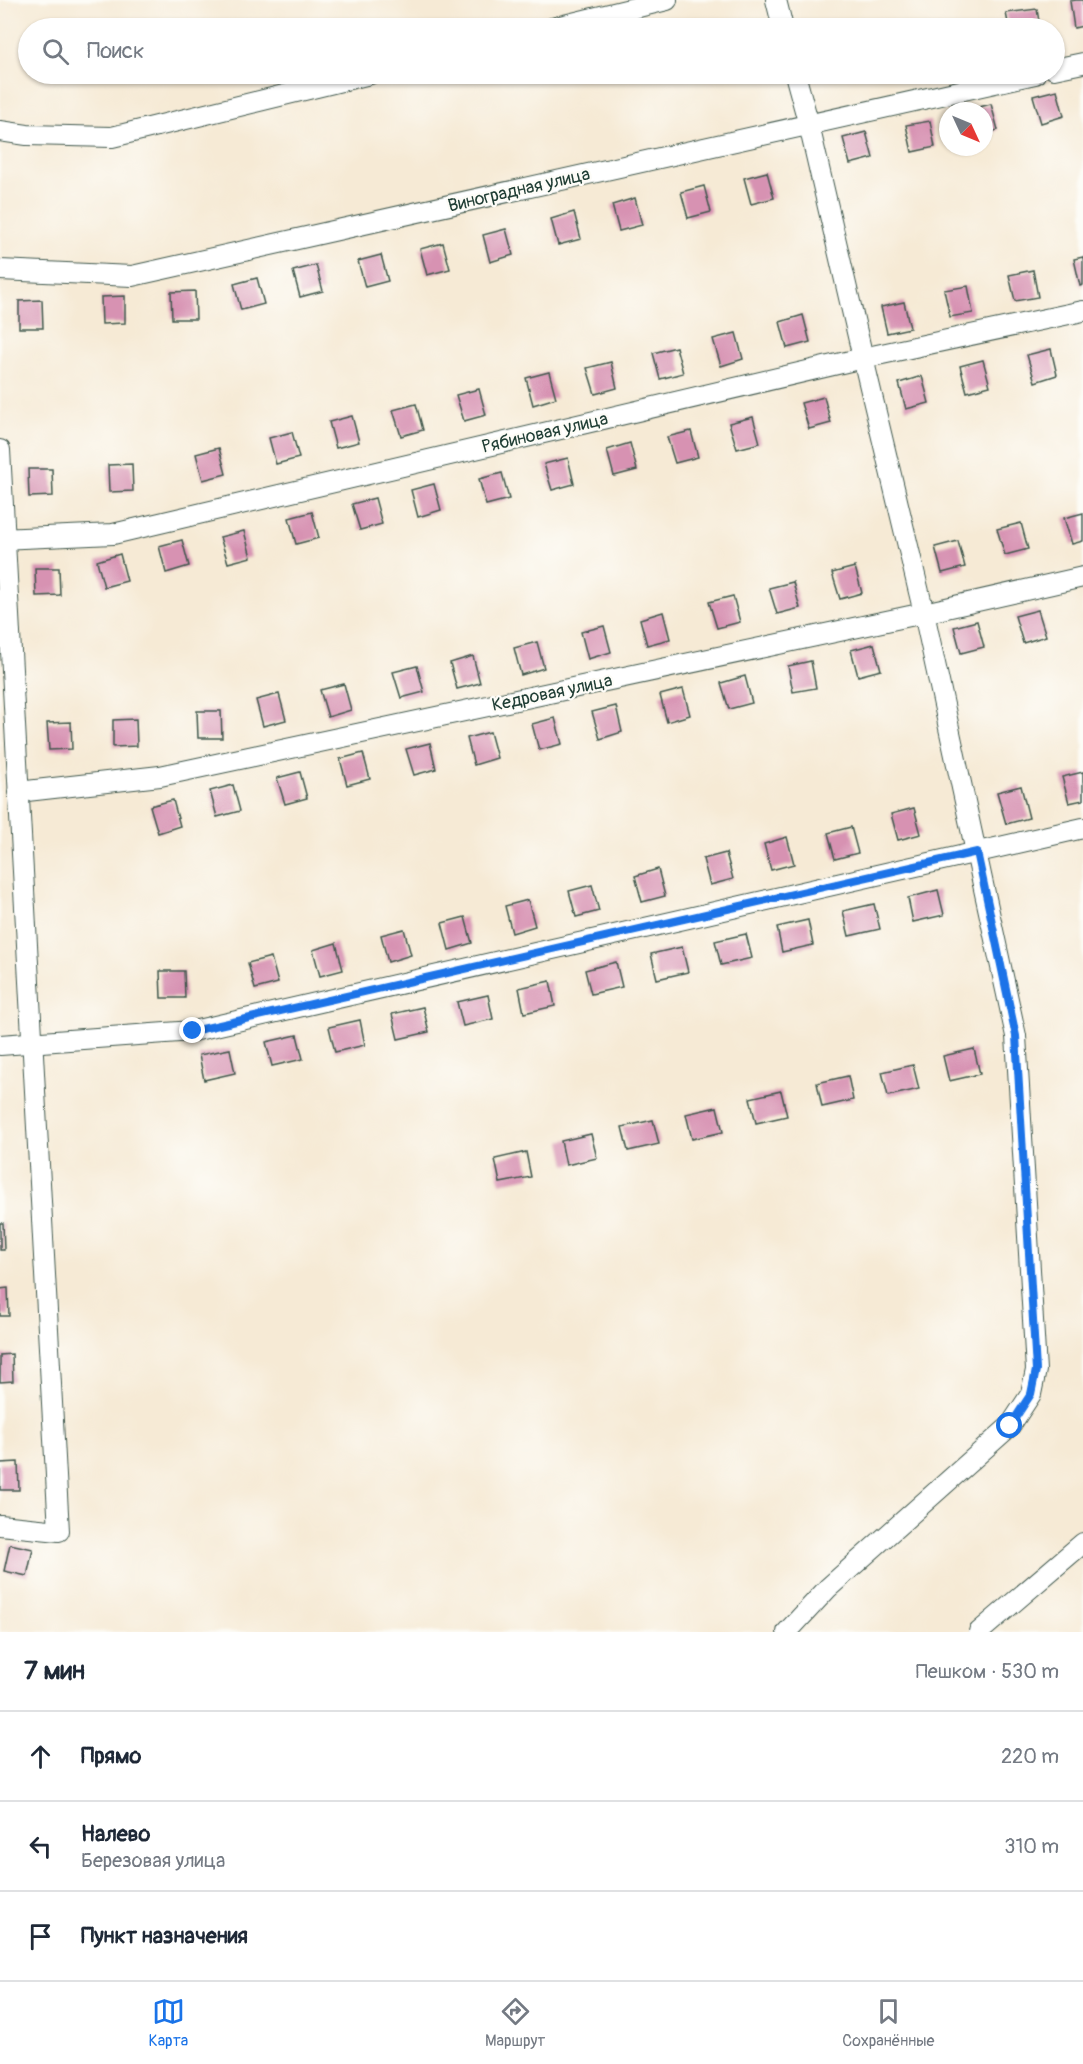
<!DOCTYPE html>
<html lang="ru">
<head>
<meta charset="utf-8">
<style>
	body { margin:0; font-family:Pangolin,sans-serif; background:#f2f2f3; color:#1f2937 }
	.compass { position:absolute; left:939px; top:102px; width:54px; height:54px; border-radius:50%; background:#fff; box-shadow:0 2px 4px #0004; rotate:134deg }
	.stop { position:absolute; width:18px; height:18px; margin:-14px; border:4px solid #1a73e8; border-radius:50%; background:#fff }
	.stop.end { background:#1a73e8; border-color:#fff; box-shadow:0 2px 6px #0008 }
	.list { margin:0; padding:0; list-style:none }
	h2 { display:flex; justify-content:space-between; align-items:center; height:78px; margin:0; padding:0 24px; font-size:26px }
	h2 small { font-size:20px; font-weight:400; color:#747a83 }
	.list li { display:grid; grid-template-columns:39px 1fr auto; gap:18px; align-items:center; box-sizing:border-box; height:90px; padding:0 24px; border-top:2px solid #e0e1e3 }
	.list b { display:block; font-size:22px; white-space:nowrap }
	.list p { margin:0; font-size:20px; white-space:nowrap; color:#747a83 }
	.list em { font-size:20px; font-style:normal; color:#747a83 }
	.icon { flex:none; width:33px; height:33px; fill:none; stroke:currentColor; stroke-width:2; stroke-linecap:round; stroke-linejoin:round }
	.map { position:relative; flex:none; width:1083px; height:1632px; overflow:hidden }
	.search { position:absolute; background:#fff; box-shadow:0 2px 4px #0004; left:18px; right:18px; top:18px; height:66px; display:flex; align-items:center; gap:15px; box-sizing:border-box; padding:0 21px; border-radius:33px; color:#747a83; font-size:22px }
	.sheet { height:348px; background:#fff }
	nav { display:flex; justify-content:space-around; align-items:center; box-sizing:border-box; height:84px; border-top:2px solid #e0e1e3; background:#fff; font-size:16px; color:#747a83 }
	nav a { display:grid; justify-items:center; gap:3px }
	nav .on { color:#1a73e8 }
	.map>svg:first-child { display:block }
	.building { fill:#d792b2 }
	.lines { fill:none; stroke-linecap:round; stroke-linejoin:round }
	.minor-casing { stroke:#3f574c; stroke-width:22 }
	.minor { stroke:#fff; stroke-width:20 }
	.route { stroke:#1a73e8; stroke-width:8 }
	.labels { text-anchor:middle; dominant-baseline:central; stroke-width:4.5; stroke-linejoin:round; paint-order:stroke }
	.street-label { font-size:18px; fill:#1f3d34; stroke:#fdfcf7 }
</style>
</head>
<body>
<div class="map">
<svg width="1083" height="1632" viewBox="0 0 1083 1632">
	<rect width="100%" height="100%" fill="#fdfcf7"/>
	<filter id="ink" filterUnits="userSpaceOnUse"><feTurbulence type="fractalNoise" baseFrequency=".0167" numOctaves="2"/><feDisplacementMap in="SourceGraphic" scale="12" xChannelSelector="R" yChannelSelector="G"/><feConvolveMatrix kernelMatrix="1 2 1 2 8 2 1 2 1" color-interpolation-filters="sRGB"/></filter>
	<filter id="wash" filterUnits="userSpaceOnUse"><feTurbulence type="fractalNoise" baseFrequency=".008" numOctaves="4" result="noise"/><feDisplacementMap in="SourceGraphic" scale="24" xChannelSelector="R" yChannelSelector="G"/><feGaussianBlur stdDeviation="1.35" result="paint"/><feColorMatrix in="noise" values="0 0 0 0 0 0 0 0 0 0 0 0 0 0 0 0 0 1.4 0 .05"/><feComposite in="paint" operator="in"/></filter>
	<g filter="url(#wash)">
		<rect width="100%" height="100%" fill="#f6ead5"/>
		<g id="blocks">
			<g class="building">
				<polygon points="1076,0 1083,0 1083,26 1074,28 1070,1"/>
				<polygon points="1037,9 1040,28 1009,28 1006,13"/>
				<polygon points="1057,90 1064,116 1041,123 1033,96"/>
				<polygon points="991,104 998,130 984,134 984,111 968,110"/>
				<polygon points="930,121 935,147 912,152 906,125"/>
				<polygon points="866,132 873,158 850,164 843,138"/>
				<polygon points="767,172 774,198 751,204 744,178"/>
				<polygon points="704,186 711,212 688,218 681,192"/>
				<polygon points="635,198 642,225 619,231 612,205"/>
				<polygon points="574,212 581,239 558,245 551,219"/>
				<polygon points="506,229 513,255 490,262 483,235"/>
				<polygon points="443,243 450,269 427,275 420,249"/>
				<polygon points="381,255 388,281 365,287 358,261"/>
				<polygon points="1083,257 1083,285 1080,286 1074,259"/>
				<polygon points="316,265 323,291 300,297 293,271"/>
				<polygon points="1033,270 1038,297 1015,301 1009,275"/>
				<polygon points="257,278 264,304 241,310 234,284"/>
				<polygon points="968,286 973,313 950,317 944,290"/>
				<polygon points="195,291 196,319 172,319 171,292"/>
				<polygon points="125,296 125,323 102,324 101,297"/>
				<polygon points="42,300 43,328 19,328 19,301"/>
				<polygon points="904,302 910,328 887,333 881,307"/>
				<polygon points="803,315 810,342 787,348 780,322"/>
				<polygon points="736,333 743,359 721,366 713,339"/>
				<polygon points="676,347 683,373 660,379 653,353"/>
				<polygon points="1051,349 1057,375 1035,382 1027,355"/>
				<polygon points="983,360 990,386 967,392 960,366"/>
				<polygon points="611,362 617,388 595,394 587,368"/>
				<polygon points="549,372 556,398 533,405 526,378"/>
				<polygon points="922,376 929,403 906,409 899,383"/>
				<polygon points="479,389 486,415 464,421 456,395"/>
				<polygon points="824,397 831,423 809,429 801,403"/>
				<polygon points="416,404 423,430 401,436 393,410"/>
				<polygon points="352,416 359,442 336,448 329,422"/>
				<polygon points="753,417 760,443 737,449 729,423"/>
				<polygon points="691,431 698,457 675,463 667,437"/>
				<polygon points="292,432 299,458 276,464 269,438"/>
				<polygon points="630,443 637,470 614,476 607,450"/>
				<polygon points="219,448 226,474 203,480 196,454"/>
				<polygon points="568,458 574,484 552,490 544,464"/>
				<polygon points="132,464 133,491 109,492 108,465"/>
				<polygon points="28,469 52,469 53,496 29,497"/>
				<polygon points="502,473 509,499 486,505 479,479"/>
				<polygon points="434,484 441,510 418,517 411,490"/>
				<polygon points="375,498 382,524 360,530 352,504"/>
				<polygon points="312,512 319,538 296,544 289,518"/>
				<polygon points="1083,513 1083,541 1072,544 1064,518"/>
				<polygon points="1021,523 1028,549 1005,555 997,529"/>
				<polygon points="244,531 251,557 228,563 220,537"/>
				<polygon points="182,540 189,566 166,573 159,546"/>
				<polygon points="958,541 965,567 942,573 935,547"/>
				<polygon points="120,554 127,581 104,587 97,561"/>
				<polygon points="855,567 862,593 840,599 832,573"/>
				<polygon points="35,568 59,568 60,595 36,596"/>
				<polygon points="793,582 800,608 777,614 769,588"/>
				<polygon points="733,596 740,622 717,628 709,602"/>
				<polygon points="1038,610 1046,636 1023,643 1015,616"/>
				<polygon points="663,612 670,639 647,645 640,619"/>
				<polygon points="977,621 984,647 961,653 954,627"/>
				<polygon points="604,626 611,652 588,659 581,632"/>
				<polygon points="537,642 544,668 521,675 514,648"/>
				<polygon points="874,644 881,670 858,676 851,650"/>
				<polygon points="473,656 480,683 457,689 450,663"/>
				<polygon points="811,661 816,688 793,692 788,666"/>
				<polygon points="417,666 424,692 401,698 393,672"/>
				<polygon points="745,676 752,703 729,709 721,683"/>
				<polygon points="344,684 351,710 328,717 320,690"/>
				<polygon points="683,689 690,715 667,722 660,695"/>
				<polygon points="279,694 286,720 263,726 256,700"/>
				<polygon points="616,706 622,732 600,739 592,712"/>
				<polygon points="197,711 221,711 222,738 198,738"/>
				<polygon points="555,718 562,744 539,750 532,724"/>
				<polygon points="136,719 137,746 113,747 113,720"/>
				<polygon points="71,722 72,749 49,750 47,723"/>
				<polygon points="490,732 497,758 474,765 467,738"/>
				<polygon points="430,743 436,769 414,775 406,749"/>
				<polygon points="363,753 370,779 347,785 340,759"/>
				<polygon points="300,772 307,798 285,804 277,778"/>
				<polygon points="1083,772 1083,800 1069,803 1062,777"/>
				<polygon points="233,785 240,811 217,817 210,791"/>
				<polygon points="1021,786 1029,818 1006,824 997,792"/>
				<polygon points="173,800 180,826 158,833 150,806"/>
				<polygon points="914,808 921,834 898,840 891,814"/>
				<polygon points="851,827 858,853 835,859 828,833"/>
				<polygon points="787,837 794,864 771,870 764,844"/>
				<polygon points="726,853 733,879 710,885 703,859"/>
				<polygon points="658,869 665,896 642,902 635,876"/>
				<polygon points="592,885 599,911 576,917 569,891"/>
				<polygon points="938,890 944,915 913,922 908,898"/>
				<polygon points="528,900 535,926 512,933 505,906"/>
				<polygon points="874,904 880,929 849,936 843,911"/>
				<polygon points="465,917 472,943 449,950 442,923"/>
				<polygon points="808,920 813,945 782,952 777,927"/>
				<polygon points="404,929 411,955 388,962 381,935"/>
				<polygon points="746,934 752,958 721,965 715,941"/>
				<polygon points="336,943 343,970 320,976 313,950"/>
				<polygon points="682,947 688,972 657,979 651,954"/>
				<polygon points="271,957 278,983 255,989 248,963"/>
				<polygon points="616,962 622,987 591,994 585,970"/>
				<polygon points="160,971 184,971 185,998 161,998"/>
				<polygon points="550,981 555,1006 524,1013 519,988"/>
				<polygon points="488,995 493,1019 463,1026 457,1002"/>
				<polygon points="423,1007 429,1032 398,1039 392,1014"/>
				<polygon points="360,1020 365,1045 335,1052 329,1027"/>
				<polygon points="297,1035 303,1059 272,1066 266,1042"/>
				<polygon points="230,1049 235,1073 204,1080 199,1055"/>
				<polygon points="974,1049 980,1074 949,1081 943,1056"/>
				<polygon points="913,1065 919,1089 888,1096 882,1072"/>
				<polygon points="848,1076 853,1100 822,1107 817,1083"/>
				<polygon points="781,1091 787,1116 756,1123 750,1098"/>
				<polygon points="717,1107 723,1132 692,1139 686,1114"/>
				<polygon points="653,1120 659,1144 628,1151 622,1127"/>
				<polygon points="591,1134 597,1158 566,1165 561,1141"/>
				<polygon points="526,1152 531,1177 500,1183 495,1159"/>
				<polygon points="0,1223 3,1223 4,1250 0,1250"/>
				<polygon points="8,1288 9,1316 0,1316 0,1289"/>
				<polygon points="12,1354 13,1381 0,1382 0,1355"/>
				<polygon points="18,1462 19,1490 0,1490 0,1463"/>
				<polygon points="10,1544 33,1549 27,1576 4,1571"/>
			</g>
		</g>
	</g>
	<g filter="url(#ink)">
		<use href="#blocks" fill-opacity="0" stroke="#3f574c" stroke-width="1.5"/>
		<g class="lines">
			<defs>
				<g id="minor">
					<polyline points="776,0 783,28"/>
					<polyline points="552,28 667,0"/>
					<polyline points="1054,69 1083,63"/>
					<polyline points="0,131 27,135 112,137 370,74"/>
					<polyline points="0,270 132,276 1035,74"/>
					<polyline points="0,450 59,1531 0,1525"/>
					<polyline points="0,539 113,534 863,358 1083,311"/>
					<polyline points="18,792 160,776 924,613 1083,577"/>
					<polyline points="0,1045 193,1031 1083,828"/>
					<polyline points="787,1632 828,1588 1010,1426 1031,1394 1036,1370 1016,1036 924,613 863,358 809,125 795,74"/>
					<polyline points="979,1632 1083,1543"/>
				</g>
			</defs>
			<use href="#minor" class="minor-casing"/>
			<use href="#minor" class="minor"/>
		</g>
	</g>
	<g class="lines" filter="url(#ink)">
		<polyline class="route" points="193,1031 977,852 1016,1036 1036,1370 1031,1394 1010,1426"/>
	</g>
	<g class="labels">
		<g class="street-label">
			<text transform="translate(519 190) rotate(-13)">Виноградная улица</text>
			<text transform="translate(545 433) rotate(-13)">Рябиновая улица</text>
			<text transform="translate(552 693) rotate(-12)">Кедровая улица</text>
		</g>
	</g>
</svg>
<svg class="compass" viewBox="-18 -18 36 36"><path d="M0-13l5 13h-10z" fill="#e53935"/><path d="M0 13l5-13h-10z" fill="#747a83"/></svg>
<div class="stop" style="left:1010px;top:1426px"></div>
<div class="stop end" style="left:193px;top:1031px"></div>
<div class="search"><svg class="icon" aria-label="search" viewBox="0 0 24 24"><circle cx="10" cy="10" r="6"/><path d="M15 15l6 6"/></svg>Поиск</div>
</div>
<section class="sheet">
<h2>7 мин<small>Пешком · 530 m</small></h2>
<ul class="list">
<li><svg class="icon" aria-label="ahead" viewBox="0 0 24 24"><path d="M12 20V5M6 11l6-6 6 6"/></svg><div><b>Прямо</b></div><em>220 m</em></li>
<li><svg class="icon" aria-label="left" viewBox="0 0 24 24"><path d="M17 20v-9H6M10 6l-5 5 5 5"/></svg><div><b>Налево</b><p>Березовая улица</p></div><em>310 m</em></li>
<li><svg class="icon" aria-label="arrive" viewBox="0 0 24 24"><path d="M6 21V4h12l-3 4 3 4H6"/></svg><div><b>Пункт назначения</b></div></li>
</ul>
</section>
<nav>
<a class="on"><svg class="icon" aria-label="map" viewBox="0 0 24 24"><path d="M3 6l6-2 6 2 6-2v14l-6 2-6-2-6 2zM9 4v14M15 6v14"/></svg>Карта</a>
<a><svg class="icon" aria-label="directions" viewBox="0 0 24 24"><path d="M12 3l9 9-9 9-9-9zM9 14v-3h6M13 9l2 2-2 2"/></svg>Маршрут</a>
<a><svg class="icon" aria-label="saved" viewBox="0 0 24 24"><path d="M7 4h10v16l-5-4-5 4z"/></svg>Сохранённые</a>
</nav>
</body>
</html>
